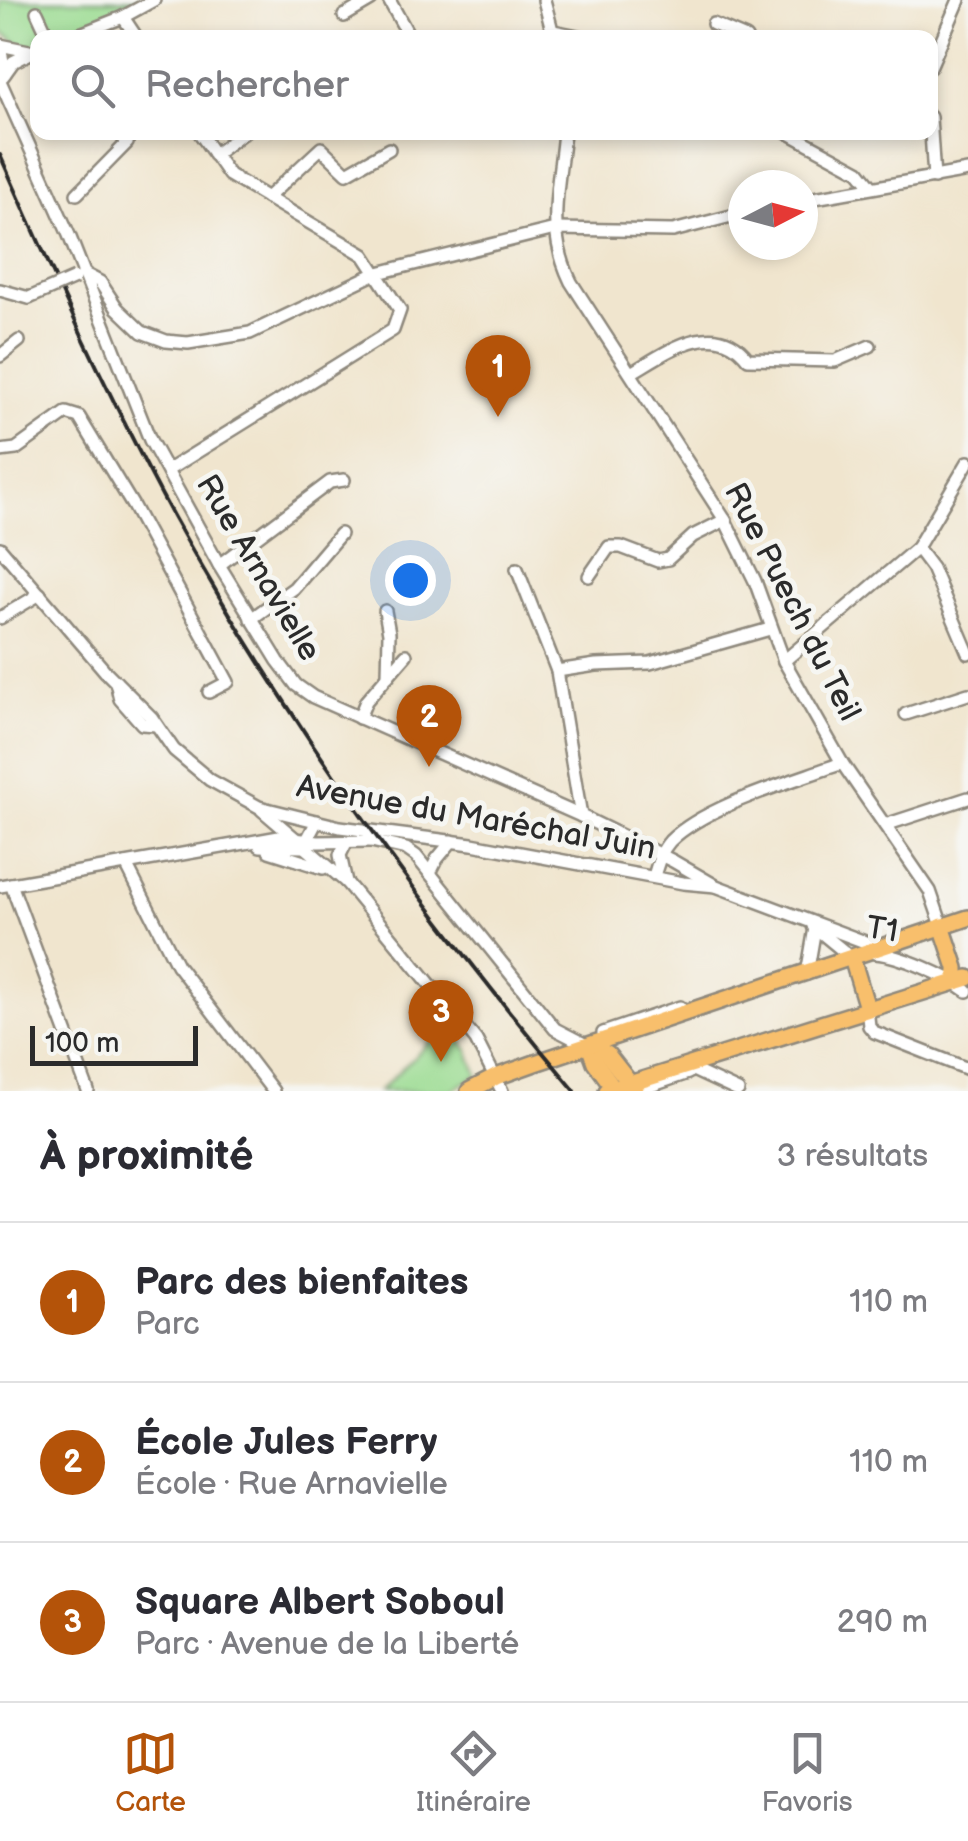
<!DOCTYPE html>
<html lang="fr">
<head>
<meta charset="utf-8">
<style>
	body { margin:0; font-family:"Balsamiq Sans",sans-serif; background:#f7f7f7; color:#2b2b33 }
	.compass { position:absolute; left:728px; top:170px; width:90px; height:90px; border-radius:50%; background:#fff; box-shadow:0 5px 15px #0003; rotate:84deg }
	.scale { position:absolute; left:30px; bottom:25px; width:168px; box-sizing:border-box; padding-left:10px; border:5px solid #2b2b2b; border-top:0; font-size:28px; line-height:35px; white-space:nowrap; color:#2b2b2b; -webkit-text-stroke:8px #f6f6f2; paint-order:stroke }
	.you { position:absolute; left:410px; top:580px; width:35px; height:35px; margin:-25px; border:8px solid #fff; border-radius:50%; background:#1a73e8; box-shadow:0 0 0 15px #1a73e833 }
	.badge { display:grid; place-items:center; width:65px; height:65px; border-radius:50%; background:#b45309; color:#fff; font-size:32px; font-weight:700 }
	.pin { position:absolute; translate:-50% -82px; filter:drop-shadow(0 2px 5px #0008) }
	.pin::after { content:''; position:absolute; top:52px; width:35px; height:30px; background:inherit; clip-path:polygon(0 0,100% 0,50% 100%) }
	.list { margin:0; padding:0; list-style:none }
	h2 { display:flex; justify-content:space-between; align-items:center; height:130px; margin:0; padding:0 40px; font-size:42px }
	h2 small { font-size:32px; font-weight:400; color:#7c7c81 }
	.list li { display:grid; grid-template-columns:65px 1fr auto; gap:30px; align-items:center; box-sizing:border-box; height:160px; padding:0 40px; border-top:2px solid #e1e1e2 }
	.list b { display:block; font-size:38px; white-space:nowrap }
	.list p { margin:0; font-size:32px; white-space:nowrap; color:#7c7c81 }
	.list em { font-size:32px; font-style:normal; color:#7c7c81 }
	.icon { flex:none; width:55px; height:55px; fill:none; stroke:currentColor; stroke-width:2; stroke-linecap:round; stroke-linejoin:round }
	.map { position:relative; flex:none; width:968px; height:1091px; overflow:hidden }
	.search { position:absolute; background:#fff; box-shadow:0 5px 15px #0003; left:30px; right:30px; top:30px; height:110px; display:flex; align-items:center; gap:25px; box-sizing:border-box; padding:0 35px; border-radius:20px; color:#7c7c81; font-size:38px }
	.sheet { height:610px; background:#fff }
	nav { display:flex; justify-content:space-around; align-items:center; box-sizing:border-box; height:140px; border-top:2px solid #e1e1e2; background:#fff; font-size:28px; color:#7c7c81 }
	nav a { display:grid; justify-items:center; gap:5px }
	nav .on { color:#b45309 }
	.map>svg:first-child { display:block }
	.green { fill:#9cdc93; stroke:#64845f; stroke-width:2.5 }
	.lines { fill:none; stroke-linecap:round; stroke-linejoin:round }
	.minor-casing { stroke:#8e887c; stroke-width:16 }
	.major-casing { stroke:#8e887c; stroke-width:20 }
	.minor { stroke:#fff; stroke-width:11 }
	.major { stroke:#f8bf6c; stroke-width:15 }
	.rail { stroke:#2b2b2b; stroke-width:4 }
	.minor-bridge-casing { stroke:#8e887c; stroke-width:16; stroke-linecap:butt }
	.minor-bridge { stroke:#fff; stroke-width:11 }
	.labels { text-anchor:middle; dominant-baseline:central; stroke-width:10; stroke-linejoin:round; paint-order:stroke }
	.street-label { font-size:32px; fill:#2b2b2b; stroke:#f6f6f2 }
</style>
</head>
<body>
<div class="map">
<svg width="968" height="1091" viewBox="0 0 968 1091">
	<rect width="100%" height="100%" fill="#f6f6f2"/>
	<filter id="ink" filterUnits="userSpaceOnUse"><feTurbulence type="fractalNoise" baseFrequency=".01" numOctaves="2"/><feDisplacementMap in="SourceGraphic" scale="20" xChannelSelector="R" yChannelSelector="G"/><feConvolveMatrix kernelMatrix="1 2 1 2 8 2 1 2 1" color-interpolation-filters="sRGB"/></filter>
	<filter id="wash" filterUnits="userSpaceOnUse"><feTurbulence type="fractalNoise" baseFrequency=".0048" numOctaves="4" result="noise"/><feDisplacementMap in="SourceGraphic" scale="40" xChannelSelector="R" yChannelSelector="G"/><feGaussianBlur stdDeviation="2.25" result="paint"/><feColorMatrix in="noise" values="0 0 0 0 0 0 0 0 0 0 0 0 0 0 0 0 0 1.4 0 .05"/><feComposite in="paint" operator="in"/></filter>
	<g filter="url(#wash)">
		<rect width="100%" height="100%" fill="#f0e5ce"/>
		<g class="green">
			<polygon points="0,0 137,0 65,37 38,38 37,46 26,49 0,31"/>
			<polygon points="449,1024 468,1050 478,1075 450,1091 379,1091"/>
		</g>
	</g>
	<g filter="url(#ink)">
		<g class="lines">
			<defs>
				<g id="minor">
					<polyline points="389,0 409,36 405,38"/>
					<polyline points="544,0 554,38"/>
					<polyline points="37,12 49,38"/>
					<polyline points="344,16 371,0"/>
					<polyline points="123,17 137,38"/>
					<polyline points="713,24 746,38"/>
					<polyline points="553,31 588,38"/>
					<polyline points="70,38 123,17 154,0"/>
					<polyline points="930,67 959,0"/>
					<polyline points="5,73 0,45 29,51"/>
					<polyline points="3,76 13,62 38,49"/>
					<polyline points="0,81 69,235 150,440 219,565 278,661 296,685 313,697 581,816 673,861 716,886"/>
					<polyline points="930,117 934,178"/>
					<path d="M 564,132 C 559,188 545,229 571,282 L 725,520 L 755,581 L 784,661 L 842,763 L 930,891 L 942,926"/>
					<polyline points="787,132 859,171 872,187"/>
					<polyline points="214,155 244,132"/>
					<polyline points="77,194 127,143 119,132"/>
					<polyline points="267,198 321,148 347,173 389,149"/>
					<polyline points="803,200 968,171"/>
					<polyline points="83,273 100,282 117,308 142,332 166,341 188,343 250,333 374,274 555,229 673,231 743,213"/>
					<polyline points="0,290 29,298"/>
					<polyline points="0,356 19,341"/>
					<path d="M 631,373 C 667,352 715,315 748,359 L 835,361 L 870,346"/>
					<polyline points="0,451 16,449 66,413 79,417 133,506 228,682 209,692"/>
					<polyline points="168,470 393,330 400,310 364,255 229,175 199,132"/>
					<polyline points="0,548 105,671 152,718 174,750 210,780 259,807 340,827 472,844 683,883 716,886 881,948"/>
					<polyline points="917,548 932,568 968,653"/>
					<polyline points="219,565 330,482 344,480"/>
					<polyline points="517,569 557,671 581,816"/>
					<polyline points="589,576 609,547 621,547 658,561 668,559 693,536 725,520"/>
					<polyline points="385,611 389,633 388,676"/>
					<polyline points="0,618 40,594"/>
					<polyline points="251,619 294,588 340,534"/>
					<polyline points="784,661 917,548 968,462"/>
					<polyline points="557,671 596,665 650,663 770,629"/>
					<polyline points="116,682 120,699 142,724 156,725"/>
					<polyline points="906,714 968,694"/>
					<polyline points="359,718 366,701 406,655"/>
					<polyline points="262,810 346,882 476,1040 502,1091"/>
					<polyline points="885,825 968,798"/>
					<polyline points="367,840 406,849 416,856 555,1029 588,1046"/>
					<polyline points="260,846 303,847 317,821"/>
					<polyline points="269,851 323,868"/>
					<polyline points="126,864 177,965 273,1091"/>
					<polyline points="430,873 437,859 452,841"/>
					<path d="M 654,876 C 658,863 661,851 670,841 C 706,805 794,781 842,763"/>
					<polyline points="346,882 340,855 347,841"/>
					<polyline points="11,884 88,1091"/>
					<polyline points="0,886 279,837 318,842 371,841"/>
					<polyline points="813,926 852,958"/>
					<path d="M 875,953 C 900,955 948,976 967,991"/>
					<polyline points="807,974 815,928"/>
					<polyline points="867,1008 869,1026 874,1032 968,1069"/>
					<polyline points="603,1033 680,1007"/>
					<polyline points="692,1064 695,1071 738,1091"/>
					<polyline points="636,1091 688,1073"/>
				</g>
				<g id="major">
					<polyline points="942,926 956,968 956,982"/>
					<polyline points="852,958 867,1008"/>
					<polyline points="589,1046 607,1054 636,1091"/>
					<polyline points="589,1046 595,1062 616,1091"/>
					<polyline points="469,1091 496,1077 535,1063 968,918"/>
					<polyline points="607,1091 968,978"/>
				</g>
			</defs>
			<use href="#minor" class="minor-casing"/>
			<use href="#major" class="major-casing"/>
			<use href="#minor" class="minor"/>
			<use href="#major" class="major"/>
			<path class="rail" d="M 0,155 C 54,277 109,398 173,516 C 287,722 423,911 575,1091"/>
			<defs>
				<polyline id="minor-bridge" points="29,298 75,278"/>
			</defs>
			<use href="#minor-bridge" class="minor-bridge-casing"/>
			<use href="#minor-bridge" class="minor-bridge"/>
		</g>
	</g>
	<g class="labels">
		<g class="street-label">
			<text transform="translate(258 568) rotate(59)">Rue Arnavielle</text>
			<text transform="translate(792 602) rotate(63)">Rue Puech du Teil</text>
			<text transform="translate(476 818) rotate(10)">Avenue du Maréchal Juin</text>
			<text transform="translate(882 930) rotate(9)">T1</text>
		</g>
	</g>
</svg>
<svg class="compass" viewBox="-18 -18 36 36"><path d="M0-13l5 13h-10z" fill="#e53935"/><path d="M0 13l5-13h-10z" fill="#7c7c81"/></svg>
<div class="scale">100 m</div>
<div class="you"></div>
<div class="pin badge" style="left:498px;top:417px">1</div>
<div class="pin badge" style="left:429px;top:767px">2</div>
<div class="pin badge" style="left:441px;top:1062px">3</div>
<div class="search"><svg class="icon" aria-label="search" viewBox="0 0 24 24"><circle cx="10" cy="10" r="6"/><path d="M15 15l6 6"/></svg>Rechercher</div>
</div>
<section class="sheet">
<h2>À proximité<small>3 résultats</small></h2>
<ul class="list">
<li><span class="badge">1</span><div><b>Parc des bienfaites</b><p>Parc</p></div><em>110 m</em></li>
<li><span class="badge">2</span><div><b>École Jules Ferry</b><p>École · Rue Arnavielle</p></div><em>110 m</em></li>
<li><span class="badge">3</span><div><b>Square Albert Soboul</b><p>Parc · Avenue de la Liberté</p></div><em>290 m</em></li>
</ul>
</section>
<nav>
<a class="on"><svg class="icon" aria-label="map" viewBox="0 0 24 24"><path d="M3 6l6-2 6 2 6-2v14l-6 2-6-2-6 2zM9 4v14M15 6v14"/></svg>Carte</a>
<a><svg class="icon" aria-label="directions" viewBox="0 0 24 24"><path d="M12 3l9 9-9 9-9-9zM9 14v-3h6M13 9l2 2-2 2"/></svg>Itinéraire</a>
<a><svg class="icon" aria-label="saved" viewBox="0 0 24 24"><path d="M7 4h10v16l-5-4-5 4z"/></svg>Favoris</a>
</nav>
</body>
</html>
